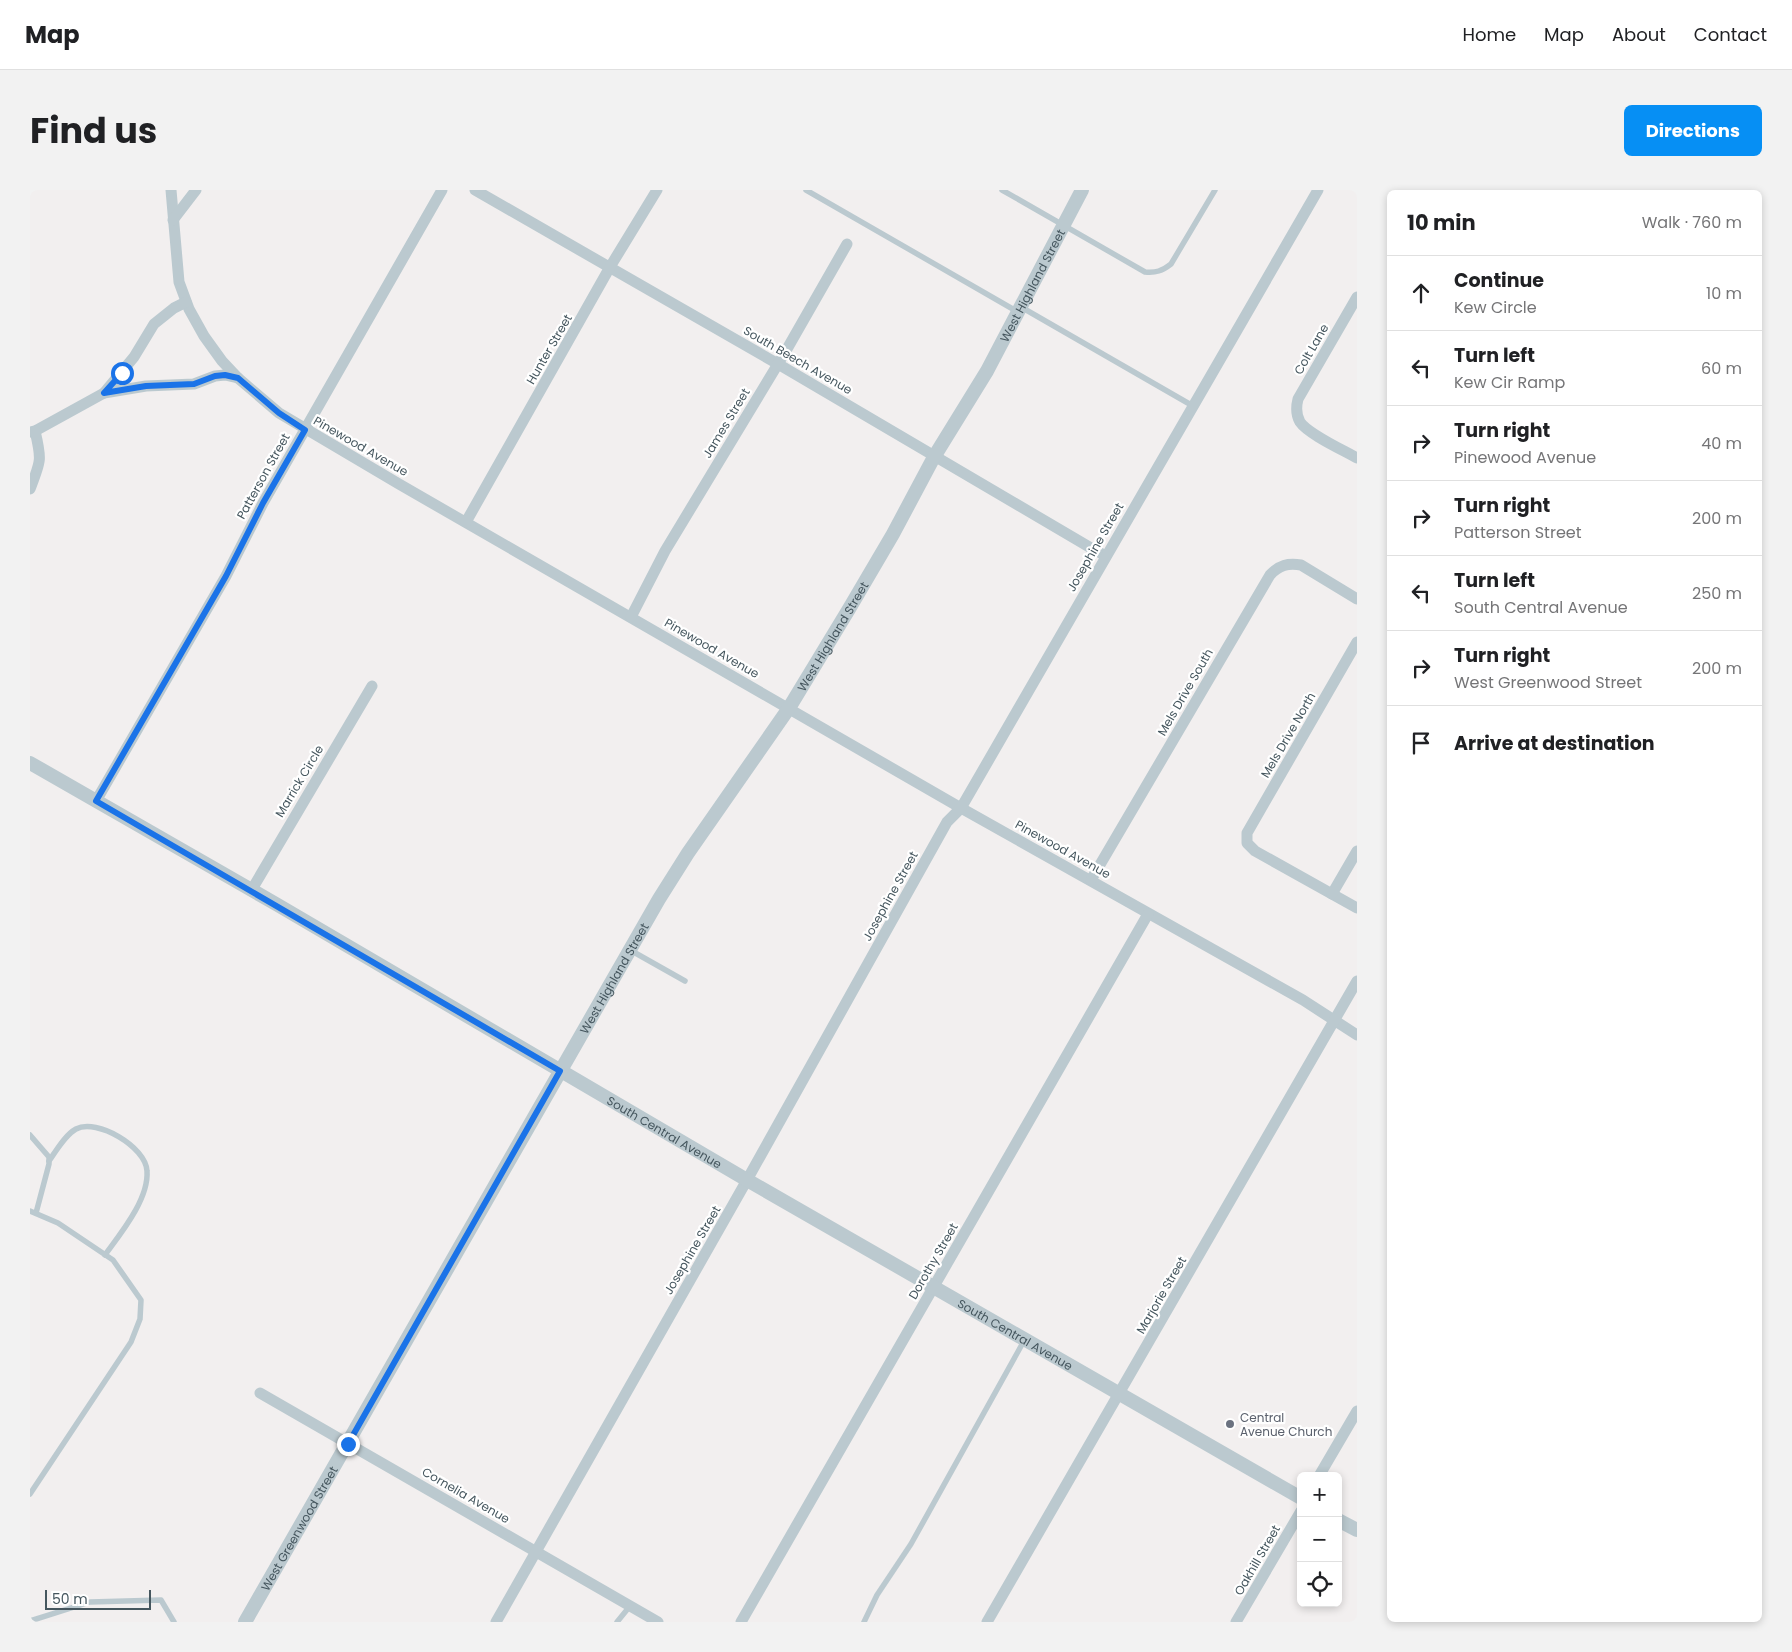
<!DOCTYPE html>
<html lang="en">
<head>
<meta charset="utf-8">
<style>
	body { margin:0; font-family:Poppins,sans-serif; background:#f2f2f2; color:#202124 }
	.controls { position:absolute; right:15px; bottom:15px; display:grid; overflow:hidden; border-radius:8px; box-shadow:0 2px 8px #0003 }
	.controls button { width:45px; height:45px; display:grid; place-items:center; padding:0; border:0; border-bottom:1px solid #e0e0e0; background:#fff; color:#202124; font:25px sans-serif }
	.scale { position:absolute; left:15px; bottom:12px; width:106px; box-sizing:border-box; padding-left:5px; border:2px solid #45565e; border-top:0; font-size:14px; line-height:18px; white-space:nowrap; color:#45565e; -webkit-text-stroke:4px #fff; paint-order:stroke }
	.stop { position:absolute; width:15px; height:15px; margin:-11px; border:4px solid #1a73e8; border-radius:50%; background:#fff }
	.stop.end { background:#1a73e8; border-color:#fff; box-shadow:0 1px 5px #0008 }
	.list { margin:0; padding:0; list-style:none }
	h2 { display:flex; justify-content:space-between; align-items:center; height:65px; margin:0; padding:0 20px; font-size:21px }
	h2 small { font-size:16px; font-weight:400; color:#757577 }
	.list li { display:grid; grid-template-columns:32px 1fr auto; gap:15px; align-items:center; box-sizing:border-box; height:75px; padding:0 20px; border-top:1px solid #e0e0e0 }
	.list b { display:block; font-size:19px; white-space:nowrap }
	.list p { margin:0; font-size:16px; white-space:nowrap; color:#757577 }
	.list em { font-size:16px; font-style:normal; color:#757577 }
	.icon { flex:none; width:28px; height:28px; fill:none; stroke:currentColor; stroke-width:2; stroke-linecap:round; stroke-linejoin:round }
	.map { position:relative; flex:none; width:1327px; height:1432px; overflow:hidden; border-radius:8px }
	header { display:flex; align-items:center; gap:30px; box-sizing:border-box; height:70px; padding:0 25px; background:#fff; border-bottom:1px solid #e0e0e0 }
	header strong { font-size:24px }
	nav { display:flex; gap:28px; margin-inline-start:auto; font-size:18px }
	.intro { display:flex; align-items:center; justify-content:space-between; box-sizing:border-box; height:120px; padding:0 30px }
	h1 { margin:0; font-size:35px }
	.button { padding:12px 22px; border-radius:8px; background:#068ff4; color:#fff; font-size:18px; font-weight:700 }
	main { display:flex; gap:30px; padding:0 30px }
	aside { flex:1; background:#fff; border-radius:8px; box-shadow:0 2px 8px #0003 }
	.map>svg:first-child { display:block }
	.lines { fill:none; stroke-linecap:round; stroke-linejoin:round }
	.service { stroke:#bbc9cf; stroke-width:5.5 }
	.minor { stroke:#bbc9cf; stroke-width:11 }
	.tertiary { stroke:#bbc9cf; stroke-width:14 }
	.route { stroke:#1a73e8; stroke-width:6 }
	.worship-dot { fill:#6b7280; stroke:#fff; stroke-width:2 }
	.labels { text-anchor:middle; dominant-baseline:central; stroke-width:4.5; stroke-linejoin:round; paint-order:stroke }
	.street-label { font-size:12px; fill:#45565e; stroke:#fff }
	.worship-label { font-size:12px; fill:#5b616d; stroke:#fff; text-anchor:start }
</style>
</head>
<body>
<header>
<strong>Map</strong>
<nav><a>Home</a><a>Map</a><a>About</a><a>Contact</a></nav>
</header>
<div class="intro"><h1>Find us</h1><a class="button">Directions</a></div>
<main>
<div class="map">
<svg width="1327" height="1432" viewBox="0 0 1327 1432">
	<rect width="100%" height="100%" fill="#f2efef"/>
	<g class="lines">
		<g class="service">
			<polyline points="776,0 988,122"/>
			<path d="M 972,0 L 1115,82 C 1126,83 1132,81 1141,74 L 1185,0"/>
			<polyline points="991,117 1163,216"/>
			<polyline points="600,760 655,791"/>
			<polyline points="0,945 19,967 19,974 6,1023"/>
			<path d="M 19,971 C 26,961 35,945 46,939 C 67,928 116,957 117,981 C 119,1009 91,1043 75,1065"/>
			<polyline points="0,1021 28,1033 83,1070 111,1110 110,1129 101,1152 0,1304"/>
			<polyline points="0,1431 60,1412 131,1410 144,1432"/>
			<polyline points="587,1432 600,1416"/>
			<polyline points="834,1432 847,1405 881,1354 995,1149"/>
		</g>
		<g class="minor">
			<polyline points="141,0 149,92 159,119 174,146 192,171 208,188 249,223 369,294 931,618 1273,810 1327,845"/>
			<polyline points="445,0 748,174 1061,358 1076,366"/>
			<polyline points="143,30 166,0"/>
			<path d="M 1327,107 L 1268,209 C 1266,217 1266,225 1270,232 C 1278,244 1313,260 1327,268"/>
			<polyline points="74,203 116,196 164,194 185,186 195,185 208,188"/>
			<polyline points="0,242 5,241 74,203 104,167 124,134 144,118 156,112"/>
			<path d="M 0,299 C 11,271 12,270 5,241"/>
			<polyline points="436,332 580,77 627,0"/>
			<polyline points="601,427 635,361 757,159 817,54"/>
			<polyline points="1327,452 1217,643 1217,653 1225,661 1327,718"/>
			<polyline points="66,611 196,386 233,313 412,0"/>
			<path d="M 1061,690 L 1240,385 C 1249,375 1258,373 1271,375 L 1327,409"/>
			<polyline points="221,701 342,496"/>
			<polyline points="1302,704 1327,661"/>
			<polyline points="230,1203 628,1432"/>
			<polyline points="1289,1286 1327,1221"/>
			<polyline points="466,1432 717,990 917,632 931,618 1288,0"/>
			<polyline points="711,1432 1118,724"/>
			<polyline points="957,1432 1327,791"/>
			<polyline points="1206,1432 1271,1321"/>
		</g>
		<g class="tertiary">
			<path id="s1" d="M 0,573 L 246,714 L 717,990 L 1271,1308"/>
			<polyline points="1308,1330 1327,1340"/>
			<path id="s2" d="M 215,1432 L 629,709 L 658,663 L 759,518 L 819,419 L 863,344 L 904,267 L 957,181 L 1052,0"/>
		</g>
	</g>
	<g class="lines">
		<polyline class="route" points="92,183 74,203 116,196 164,194 185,186 195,185 208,188 249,223 275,240 233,313 196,386 66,611 530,881 318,1254"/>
	</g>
	<circle class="worship-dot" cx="1200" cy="1234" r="5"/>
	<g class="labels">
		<g class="street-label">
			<text stroke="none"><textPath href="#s2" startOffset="1552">West Highland Street</textPath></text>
			<text transform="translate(519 159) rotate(-60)">Hunter Street</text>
			<text transform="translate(1281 159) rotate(-60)">Colt Lane</text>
			<text transform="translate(768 170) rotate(30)">South Beech Avenue</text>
			<text transform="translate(696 233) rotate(-59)">James Street</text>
			<text transform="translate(331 256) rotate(30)">Pinewood Avenue</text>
			<text transform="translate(233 286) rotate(-61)">Patterson Street</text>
			<text transform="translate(1065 357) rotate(-60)">Josephine Street</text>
			<text stroke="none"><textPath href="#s2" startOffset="1148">West Highland Street</textPath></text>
			<text transform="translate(682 458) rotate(30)">Pinewood Avenue</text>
			<text transform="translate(1155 502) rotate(-60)">Mels Drive South</text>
			<text transform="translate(1258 545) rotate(-60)">Mels Drive North</text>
			<text transform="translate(269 591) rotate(-59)">Marrick Circle</text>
			<text transform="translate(1033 659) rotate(29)">Pinewood Avenue</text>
			<text transform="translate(860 706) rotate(-61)">Josephine Street</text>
			<text stroke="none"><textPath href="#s2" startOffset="742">West Highland Street</textPath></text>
			<text stroke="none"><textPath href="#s1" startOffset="734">South Central Avenue</textPath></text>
			<text transform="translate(662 1060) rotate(-60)">Josephine Street</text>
			<text transform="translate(903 1071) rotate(-60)">Dorothy Street</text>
			<text transform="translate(1131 1105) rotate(-60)">Marjorie Street</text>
			<text stroke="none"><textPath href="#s1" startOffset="1139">South Central Avenue</textPath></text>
			<text transform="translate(436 1305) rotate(30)">Cornelia Avenue</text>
			<text stroke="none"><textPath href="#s2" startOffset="108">West Greenwood Street</textPath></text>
			<text transform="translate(1227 1370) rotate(-60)">Oakhill Street</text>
		</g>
		<g class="worship-label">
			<text x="1210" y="1227">Central<tspan x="1210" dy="14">Avenue Church</tspan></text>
		</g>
	</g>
</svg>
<div class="controls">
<button>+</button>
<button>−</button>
<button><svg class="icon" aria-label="locate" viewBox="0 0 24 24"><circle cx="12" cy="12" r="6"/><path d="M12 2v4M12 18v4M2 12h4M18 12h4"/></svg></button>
</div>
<div class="scale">50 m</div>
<div class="stop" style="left:92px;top:183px"></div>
<div class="stop end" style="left:318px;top:1254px"></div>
</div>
<aside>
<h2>10 min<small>Walk · 760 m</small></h2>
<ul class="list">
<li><svg class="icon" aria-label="ahead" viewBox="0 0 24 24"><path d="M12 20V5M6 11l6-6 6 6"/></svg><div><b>Continue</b><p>Kew Circle</p></div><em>10 m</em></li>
<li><svg class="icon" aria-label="left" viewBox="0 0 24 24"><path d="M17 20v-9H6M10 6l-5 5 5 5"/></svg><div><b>Turn left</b><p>Kew Cir Ramp</p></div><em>60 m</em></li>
<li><svg class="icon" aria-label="right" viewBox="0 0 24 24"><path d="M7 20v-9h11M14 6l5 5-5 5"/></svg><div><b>Turn right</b><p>Pinewood Avenue</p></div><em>40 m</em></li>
<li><svg class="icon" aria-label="right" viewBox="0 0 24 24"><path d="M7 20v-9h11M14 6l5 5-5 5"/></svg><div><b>Turn right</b><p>Patterson Street</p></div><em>200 m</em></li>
<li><svg class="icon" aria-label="left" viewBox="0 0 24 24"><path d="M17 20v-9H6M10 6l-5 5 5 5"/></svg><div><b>Turn left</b><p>South Central Avenue</p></div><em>250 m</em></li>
<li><svg class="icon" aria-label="right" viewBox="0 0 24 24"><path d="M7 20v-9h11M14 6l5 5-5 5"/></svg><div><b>Turn right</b><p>West Greenwood Street</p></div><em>200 m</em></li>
<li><svg class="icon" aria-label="arrive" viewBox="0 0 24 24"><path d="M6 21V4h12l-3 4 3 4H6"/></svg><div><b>Arrive at destination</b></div></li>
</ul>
</aside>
</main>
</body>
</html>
